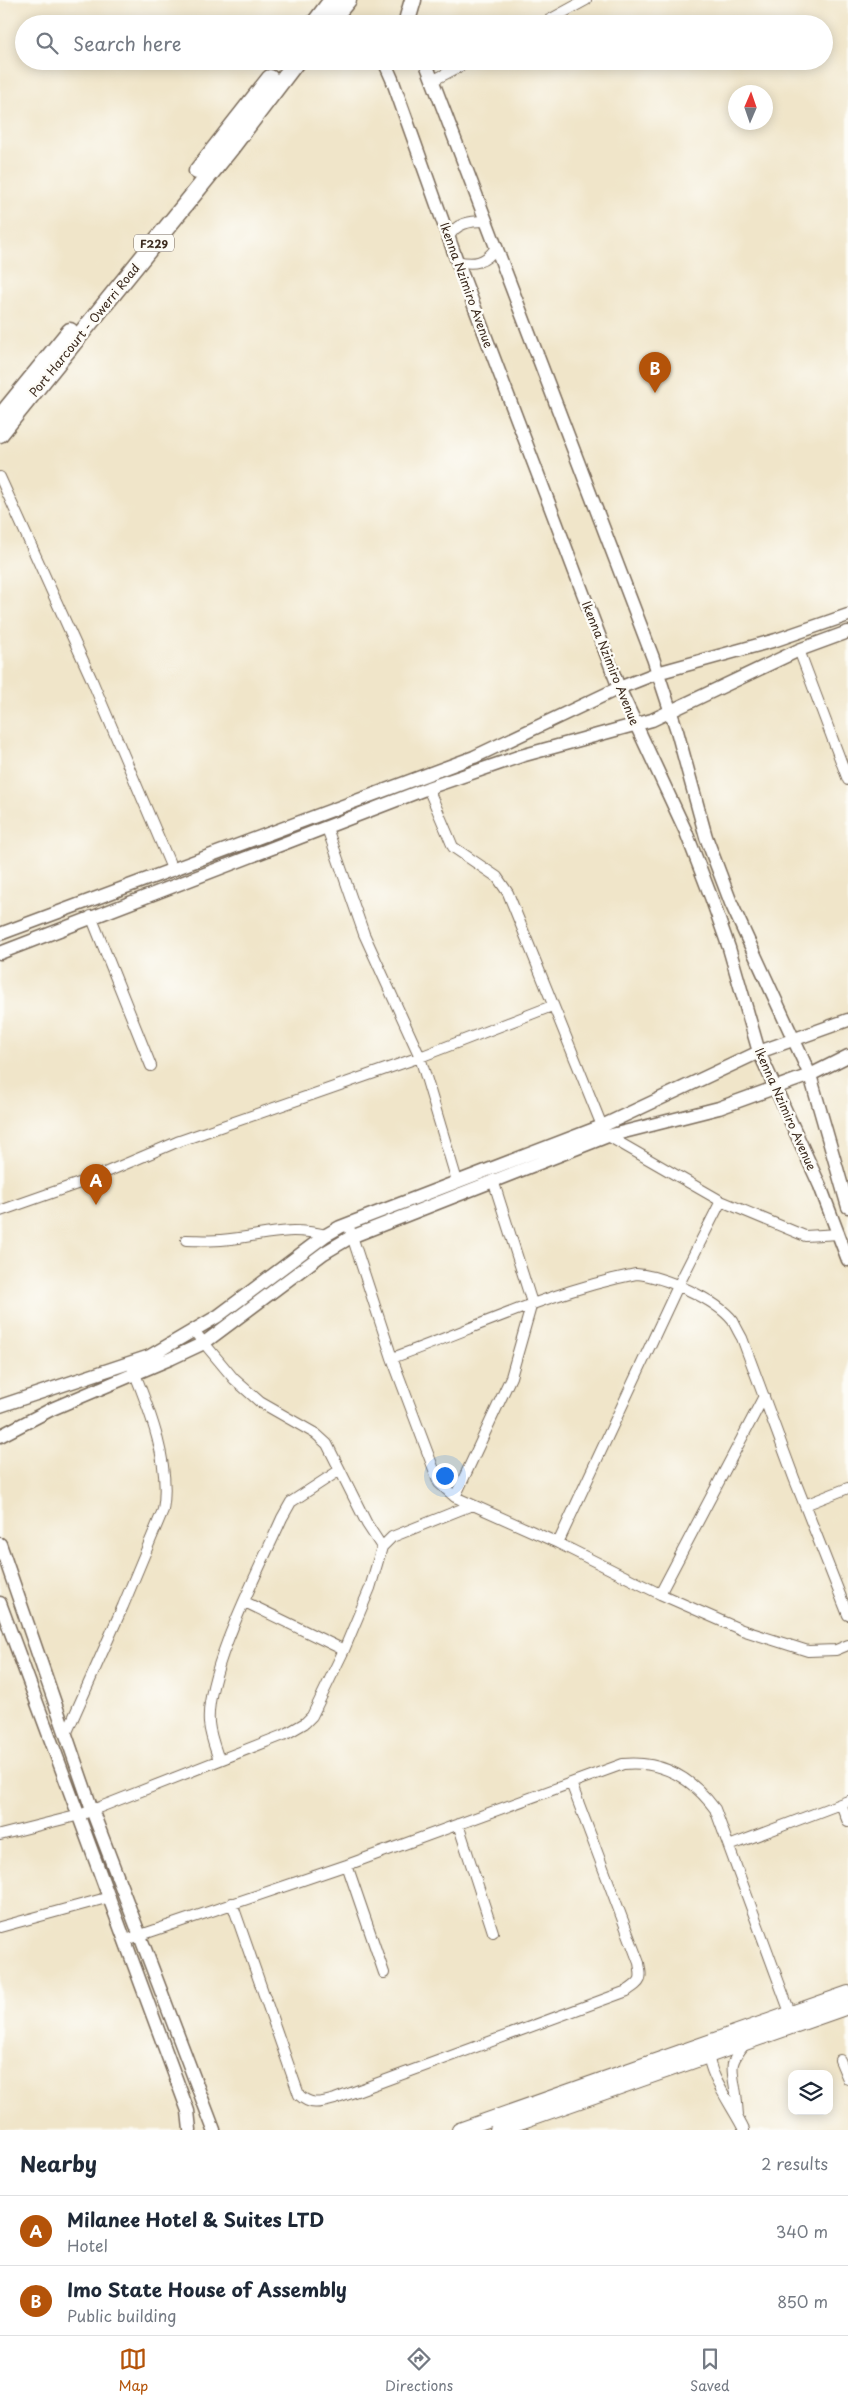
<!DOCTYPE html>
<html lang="en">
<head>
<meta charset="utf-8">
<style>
	body { margin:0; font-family:"Playpen Sans",sans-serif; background:#f6f6f7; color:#1f2937 }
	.controls { position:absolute; right:15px; bottom:15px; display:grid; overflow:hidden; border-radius:10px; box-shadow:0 2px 12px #0003 }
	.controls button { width:45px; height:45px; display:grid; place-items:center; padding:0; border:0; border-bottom:1px solid #e0e1e3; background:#fff; color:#1f2937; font:25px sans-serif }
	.compass { position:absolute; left:728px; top:85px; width:45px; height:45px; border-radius:50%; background:#fff; box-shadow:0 2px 12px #0003; rotate:2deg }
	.you { position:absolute; left:444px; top:1475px; width:18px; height:18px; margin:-12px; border:4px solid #fff; border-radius:50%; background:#1a73e8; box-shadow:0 0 0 8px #1a73e833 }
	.badge { display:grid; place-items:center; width:32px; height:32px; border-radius:50%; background:#b45309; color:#fff; font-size:16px; font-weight:700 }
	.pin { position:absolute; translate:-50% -41px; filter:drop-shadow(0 1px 2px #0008) }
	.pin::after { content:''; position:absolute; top:26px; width:18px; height:15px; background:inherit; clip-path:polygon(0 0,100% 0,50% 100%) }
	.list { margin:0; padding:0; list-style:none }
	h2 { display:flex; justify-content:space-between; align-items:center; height:65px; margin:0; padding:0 20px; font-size:21px }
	h2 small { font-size:16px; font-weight:400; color:#747a83 }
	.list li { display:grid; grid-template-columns:32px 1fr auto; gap:15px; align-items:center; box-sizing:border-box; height:70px; padding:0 20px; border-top:1px solid #e0e1e3 }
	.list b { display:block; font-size:19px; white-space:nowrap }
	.list p { margin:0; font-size:16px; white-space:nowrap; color:#747a83 }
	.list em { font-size:16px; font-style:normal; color:#747a83 }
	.icon { flex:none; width:28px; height:28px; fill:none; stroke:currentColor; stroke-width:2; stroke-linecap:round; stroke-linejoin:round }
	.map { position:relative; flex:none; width:848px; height:2130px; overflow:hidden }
	.search { position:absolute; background:#fff; box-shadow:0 2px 12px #0003; left:15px; right:15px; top:15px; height:55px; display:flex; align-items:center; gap:12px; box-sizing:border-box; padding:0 18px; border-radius:28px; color:#747a83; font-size:19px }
	.sheet { height:205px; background:#fff }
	nav { display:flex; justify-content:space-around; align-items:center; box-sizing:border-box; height:70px; border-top:1px solid #e0e1e3; background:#fff; font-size:14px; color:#747a83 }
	nav a { display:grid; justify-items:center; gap:2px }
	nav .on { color:#b45309 }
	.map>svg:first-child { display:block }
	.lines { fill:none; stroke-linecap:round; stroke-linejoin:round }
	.minor-casing { stroke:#7a6b5a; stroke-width:12 }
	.tertiary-casing { stroke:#7a6b5a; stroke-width:15 }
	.secondary-casing { stroke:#7a6b5a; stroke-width:16 }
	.primary-casing { stroke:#7a6b5a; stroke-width:19 }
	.minor { stroke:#fff; stroke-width:10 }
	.tertiary { stroke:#fff; stroke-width:12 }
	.secondary { stroke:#fff; stroke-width:14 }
	.primary { stroke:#fff; stroke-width:16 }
	.labels { text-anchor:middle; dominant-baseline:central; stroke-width:5; stroke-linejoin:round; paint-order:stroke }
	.shield { fill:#fdfcf7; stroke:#75695f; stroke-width:1 }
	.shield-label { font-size:11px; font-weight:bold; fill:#3b2a1e }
	.street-label { font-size:12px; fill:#3b2a1e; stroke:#fdfcf7 }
</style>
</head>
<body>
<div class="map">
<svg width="848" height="2130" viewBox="0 0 848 2130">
	<rect width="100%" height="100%" fill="#fdfcf7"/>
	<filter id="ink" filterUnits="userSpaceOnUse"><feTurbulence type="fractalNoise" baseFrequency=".02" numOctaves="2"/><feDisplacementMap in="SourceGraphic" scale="10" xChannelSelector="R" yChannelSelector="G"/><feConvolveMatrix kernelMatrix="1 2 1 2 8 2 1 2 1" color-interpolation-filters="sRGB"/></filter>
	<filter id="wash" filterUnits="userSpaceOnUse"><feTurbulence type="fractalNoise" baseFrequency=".0096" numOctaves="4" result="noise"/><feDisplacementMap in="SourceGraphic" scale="20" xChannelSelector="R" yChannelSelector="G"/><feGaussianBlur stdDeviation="1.12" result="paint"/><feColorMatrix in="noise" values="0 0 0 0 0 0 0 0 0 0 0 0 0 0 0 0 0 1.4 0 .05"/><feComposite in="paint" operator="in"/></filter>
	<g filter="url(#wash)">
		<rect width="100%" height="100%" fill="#f0e5c9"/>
	</g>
	<g filter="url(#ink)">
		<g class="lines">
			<g class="minor-casing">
				<path id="minor" d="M542 24 586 0
					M432 81 470 61
					M449 237C456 223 470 221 485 221
					M457 261C474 265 485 263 495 249
					M0 477 91 678 173 871
					M799 650 848 780
					M428 788 453 847 497 877 508 893 602 1126
					M327 828 364 934 420 1057 457 1181
					M91 916 151 1066
					M608 1136 721 1201 805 1236 839 1234
					M0 1211 88 1180 177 1142 420 1057 552 1006
					M350 1230 392 1358 439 1483 455 1497 558 1543 660 1594 742 1630 808 1651 836 1650 848 1645
					M186 1240C198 1240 210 1241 221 1240 263 1237 282 1225 326 1235
					M194 1331 234 1379 260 1402 316 1434 327 1444 340 1470
					M392 1358C473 1329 551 1291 636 1274 663 1276 716 1299 733 1321 736 1327 739 1333 742 1338L794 1478 848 1615
					M455 1497 511 1377 532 1303 493 1180
					M805 1505 848 1488
					M558 1543 678 1286 721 1201
					M660 1594 764 1396
					M245 1602 344 1650
					M67 1732 123 1606 163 1510C171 1465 150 1411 133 1369
					M219 1760C215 1748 210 1735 209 1723 205 1672 260 1568 282 1518L291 1502 340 1470 367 1524 382 1547
					M841 1804 848 1822
					M458 1824 493 1932
					M0 1835 80 1815 286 1734 305 1723 312 1716 344 1650 370 1588 382 1547 392 1537 472 1505
					M729 1846 848 1801
					M347 1865 384 1973
					M232 1903 299 2095C311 2106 320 2103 335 2099L627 1991C642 1981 642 1980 639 1963L571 1783
					M0 1927 110 1897
					M126 1940 347 1865 623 1764C663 1760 692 1778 715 1809L792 2018
					M709 2050C705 2071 735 2110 744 2130
					M840 2060 848 2079
					M738 2115C737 2106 737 2097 735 2088 731 2065 730 2063 744 2045"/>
			</g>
			<g class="tertiary-casing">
				<path id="tertiary" d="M384 61 392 79 457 261 619 688 686 832 711 897 729 948 759 1052 820 1186 848 1260
					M425 61 653 658 677 731 706 837 731 903 810 1075 848 1207
					M0 934 474 757 619 688 657 673 776 640 848 615
					M0 953 428 788 521 756 652 720 799 650 848 632
					M0 1406 150 1356 218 1316 326 1235 340 1227 602 1126 759 1052 848 1020
					M0 1436 52 1409 172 1358 204 1343 324 1253 351 1237 608 1136 719 1108 810 1075 848 1056
					M0 1544 92 1810 214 2130
					M0 1603 188 2111 190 2130"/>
			</g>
			<g class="secondary-casing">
				<path id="secondary" d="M459 2130 848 1993
					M497 2130 848 2007"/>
			</g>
			<g class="primary-casing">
				<path id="primary" d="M408 17 413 0
					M314 24 332 0
					M328 24 348 0
					M197 171 270 78
					M0 417 70 331
					M0 434 231 148 297 61"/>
			</g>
			<use href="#minor" class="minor"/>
			<use href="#tertiary" class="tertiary"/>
			<use href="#secondary" class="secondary"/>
			<use href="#primary" class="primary"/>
		</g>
	</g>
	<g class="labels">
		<rect class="shield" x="134" y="234.5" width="40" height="17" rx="4"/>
		<g class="shield-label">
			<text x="154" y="243">F229</text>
		</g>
		<g class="street-label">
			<text transform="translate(467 285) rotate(70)">Ikenna Nzimiro Avenue</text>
			<text transform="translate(84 330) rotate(-51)">Port Harcourt - Owerri Road</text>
			<text transform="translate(611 663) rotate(68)">Ikenna Nzimiro Avenue</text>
			<text transform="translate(786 1109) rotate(66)">Ikenna Nzimiro Avenue</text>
		</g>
	</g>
</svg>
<div class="controls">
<button><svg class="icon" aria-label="layers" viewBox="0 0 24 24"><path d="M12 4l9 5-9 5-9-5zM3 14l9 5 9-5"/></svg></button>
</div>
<svg class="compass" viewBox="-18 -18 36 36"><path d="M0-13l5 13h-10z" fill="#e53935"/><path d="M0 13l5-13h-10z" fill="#747a83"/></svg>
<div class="you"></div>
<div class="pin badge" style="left:96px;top:1205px">A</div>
<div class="pin badge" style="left:655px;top:393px">B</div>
<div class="search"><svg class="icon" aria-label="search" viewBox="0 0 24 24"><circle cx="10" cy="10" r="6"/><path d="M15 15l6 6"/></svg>Search here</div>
</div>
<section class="sheet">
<h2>Nearby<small>2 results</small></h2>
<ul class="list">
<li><span class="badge">A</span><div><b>Milanee Hotel &amp; Suites LTD</b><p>Hotel</p></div><em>340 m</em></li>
<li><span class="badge">B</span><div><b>Imo State House of Assembly</b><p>Public building</p></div><em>850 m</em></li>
</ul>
</section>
<nav>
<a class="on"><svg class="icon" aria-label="map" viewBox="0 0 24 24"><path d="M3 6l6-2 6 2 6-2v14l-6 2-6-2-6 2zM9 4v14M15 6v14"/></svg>Map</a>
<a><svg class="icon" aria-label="directions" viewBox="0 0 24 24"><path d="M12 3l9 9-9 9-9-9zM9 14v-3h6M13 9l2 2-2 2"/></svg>Directions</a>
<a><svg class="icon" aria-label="saved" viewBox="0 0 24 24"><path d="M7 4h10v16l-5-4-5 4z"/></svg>Saved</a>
</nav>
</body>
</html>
